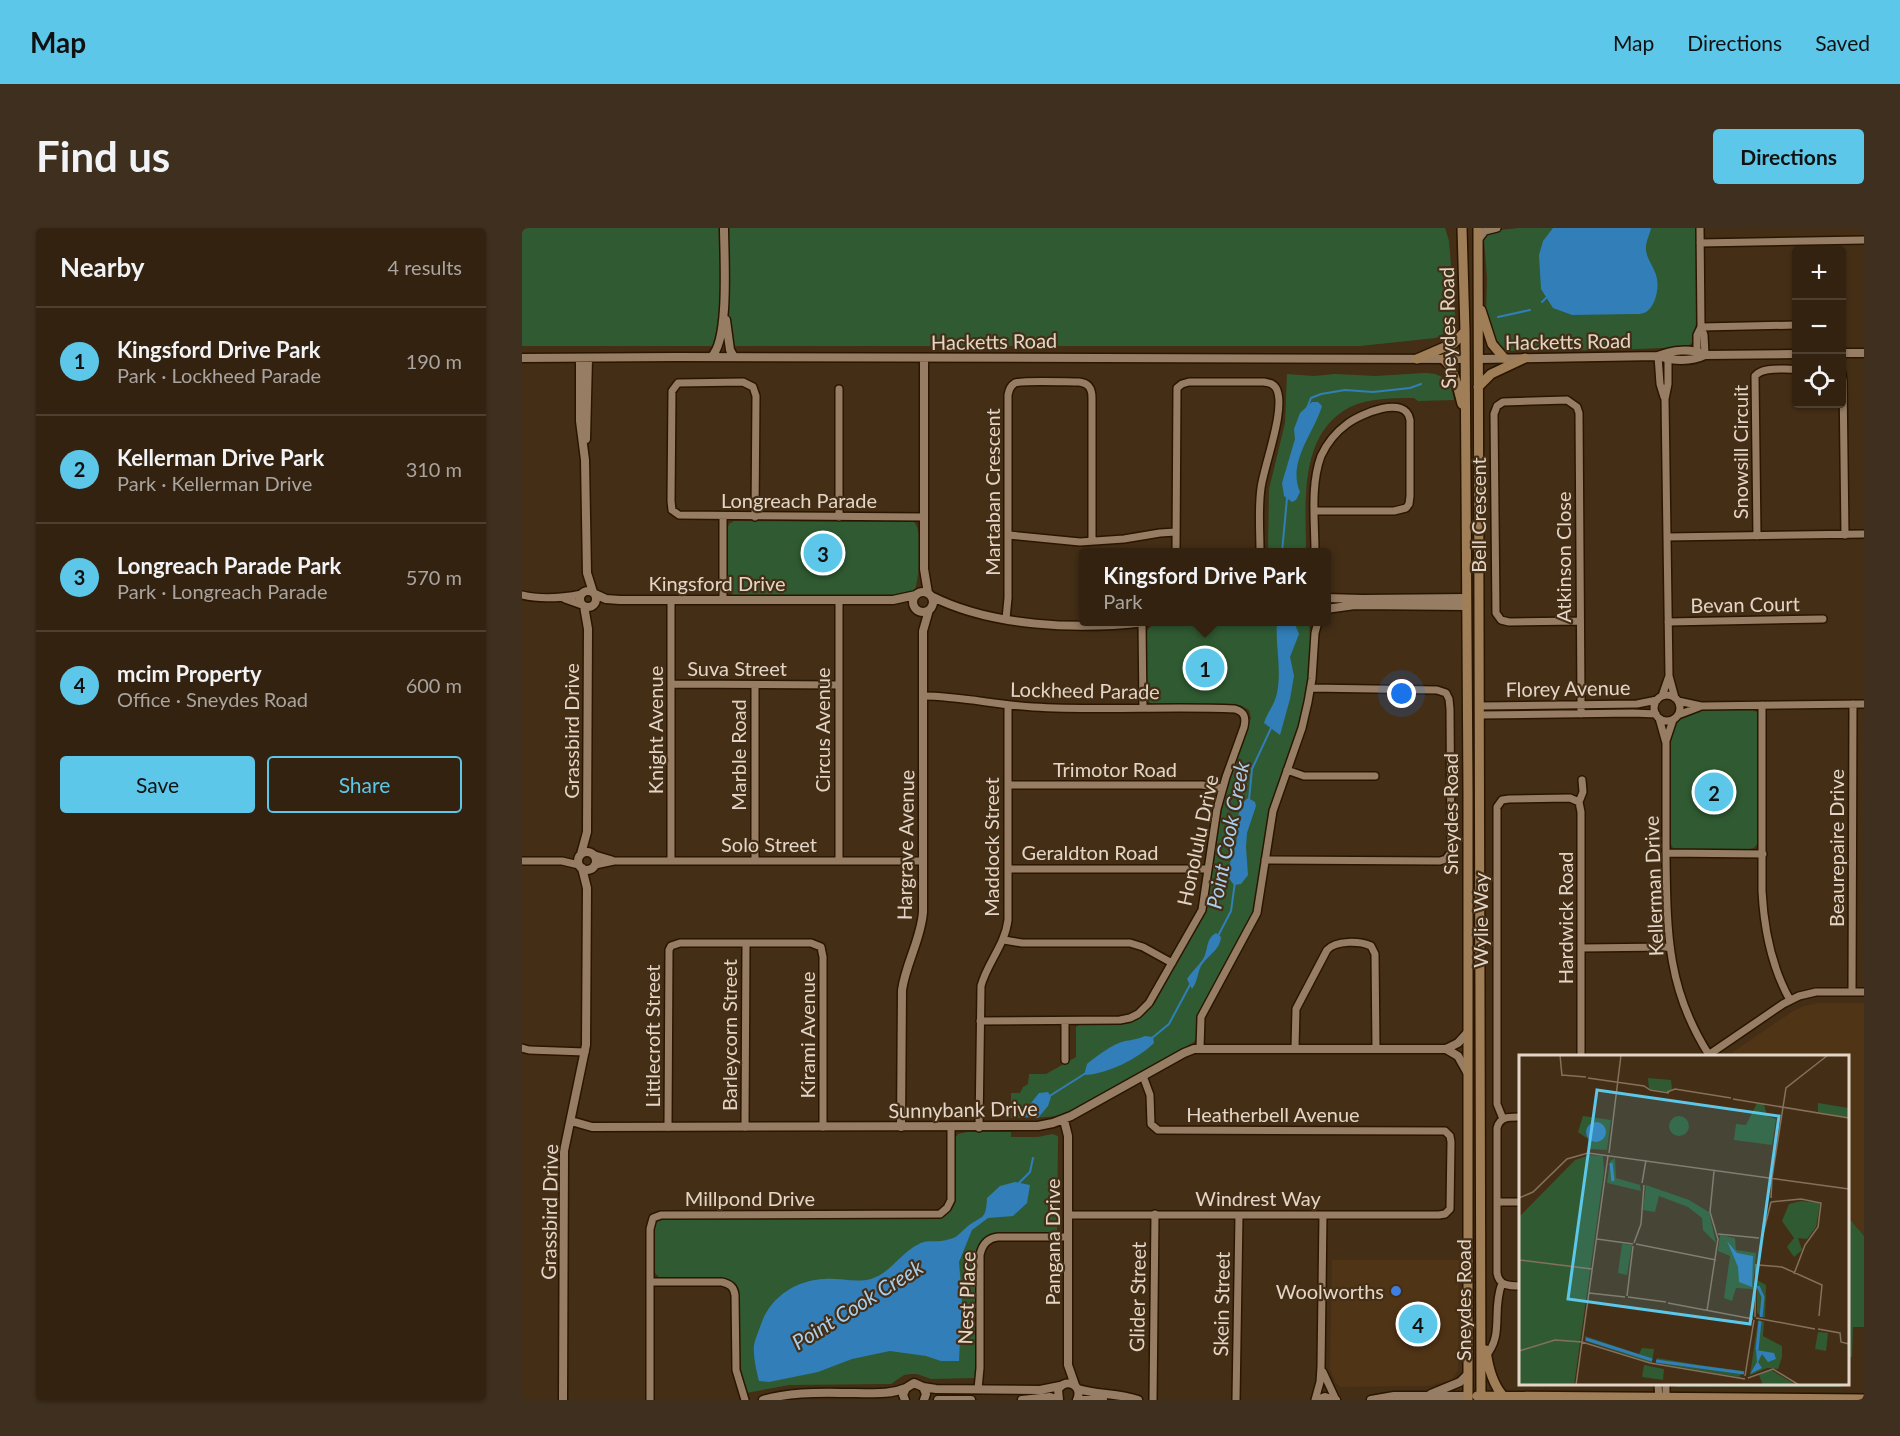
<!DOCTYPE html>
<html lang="en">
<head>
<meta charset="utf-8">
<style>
	body { margin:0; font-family:Lato,sans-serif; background:#3e2f1e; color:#f1f3f6 }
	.controls { position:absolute; right:18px; top:18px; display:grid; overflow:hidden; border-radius:6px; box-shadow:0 2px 4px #0004 }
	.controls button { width:54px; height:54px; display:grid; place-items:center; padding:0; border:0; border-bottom:2px solid #4e3f30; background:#332210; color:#f1f3f6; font:30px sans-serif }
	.you { position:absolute; left:880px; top:466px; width:21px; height:21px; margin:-15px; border:4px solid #fff; border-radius:50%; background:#1a73e8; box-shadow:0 0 0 9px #1a73e833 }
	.badge { display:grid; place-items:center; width:39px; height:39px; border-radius:50%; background:#5cc7e8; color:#111; font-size:20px; font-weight:700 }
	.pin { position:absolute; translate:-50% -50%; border:3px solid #fff; box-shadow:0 2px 6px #0006 }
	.popup { position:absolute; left:557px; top:320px; width:252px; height:78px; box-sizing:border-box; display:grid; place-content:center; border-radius:6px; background:#332210; filter:drop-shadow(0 2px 4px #0005); font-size:20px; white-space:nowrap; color:#a9a49f }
	.popup b { font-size:22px; color:#f1f3f6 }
	.popup::after { content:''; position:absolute; left:50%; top:100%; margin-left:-12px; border:12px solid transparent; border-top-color:#332210 }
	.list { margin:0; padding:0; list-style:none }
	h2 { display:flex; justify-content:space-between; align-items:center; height:78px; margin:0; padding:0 24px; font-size:26px }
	h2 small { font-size:20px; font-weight:400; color:#a9a49f }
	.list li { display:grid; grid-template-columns:39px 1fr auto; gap:18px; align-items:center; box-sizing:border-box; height:108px; padding:0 24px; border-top:2px solid #4e3f30 }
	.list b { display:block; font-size:22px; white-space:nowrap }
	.list p { margin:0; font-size:20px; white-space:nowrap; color:#a9a49f }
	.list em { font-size:20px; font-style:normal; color:#a9a49f }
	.actions { display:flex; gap:12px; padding:18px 24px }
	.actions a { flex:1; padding:14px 0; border:2px solid #5cc7e8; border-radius:6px; text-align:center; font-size:21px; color:#5cc7e8 }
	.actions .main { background:#5cc7e8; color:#111 }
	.icon { flex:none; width:33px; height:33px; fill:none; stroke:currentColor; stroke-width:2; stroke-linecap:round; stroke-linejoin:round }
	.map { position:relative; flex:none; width:1342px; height:1172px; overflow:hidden; border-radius:6px }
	header { display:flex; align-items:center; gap:36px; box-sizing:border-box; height:84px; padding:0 30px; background:#5cc7e8; color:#111 }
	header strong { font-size:28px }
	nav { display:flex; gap:33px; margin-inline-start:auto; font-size:21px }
	.intro { display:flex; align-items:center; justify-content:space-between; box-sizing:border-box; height:144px; padding:0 36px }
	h1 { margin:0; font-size:42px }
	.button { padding:15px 27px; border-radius:6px; background:#5cc7e8; color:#111; font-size:21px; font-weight:700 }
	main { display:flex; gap:36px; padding:0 36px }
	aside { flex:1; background:#332210; border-radius:6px; box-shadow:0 2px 4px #0004 }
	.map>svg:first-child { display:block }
	.built { fill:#503416 }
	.green { fill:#305b32 }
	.water { fill:#317eb8 }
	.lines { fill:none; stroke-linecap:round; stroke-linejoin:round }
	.stream { stroke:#317eb8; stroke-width:2 }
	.minor-casing { stroke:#2a1600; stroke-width:10 }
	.tertiary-casing { stroke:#2a1600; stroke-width:11 }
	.secondary-casing { stroke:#2a1600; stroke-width:12 }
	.minor { stroke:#977d63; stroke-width:7 }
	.tertiary { stroke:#977d63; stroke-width:8 }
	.secondary { stroke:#a07f58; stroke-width:9 }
	.shop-dot { fill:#3f7fe0; stroke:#442e16; stroke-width:2 }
	.labels { text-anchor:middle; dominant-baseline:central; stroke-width:4.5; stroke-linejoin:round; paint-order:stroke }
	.street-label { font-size:20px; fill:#e3d5c7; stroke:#442e16 }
	.poi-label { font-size:20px; fill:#e3d5c7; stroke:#442e16; text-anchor:end }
	.water-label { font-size:21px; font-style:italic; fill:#aacfee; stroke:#442e16 }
	.inset-river { fill:none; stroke:#317eb8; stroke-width:3 }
	.inset-road { fill:none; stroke:#84715d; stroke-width:1.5 }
	.view { fill:#5cc7e8; fill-opacity:0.15; stroke:#5cc7e8; stroke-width:3 }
	.inset-edge { fill:none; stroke:#e3d5c7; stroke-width:3 }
</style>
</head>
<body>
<header>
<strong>Map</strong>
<nav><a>Map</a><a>Directions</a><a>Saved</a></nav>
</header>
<div class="intro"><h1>Find us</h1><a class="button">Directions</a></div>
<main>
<aside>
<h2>Nearby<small>4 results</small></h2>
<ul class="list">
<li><span class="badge">1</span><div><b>Kingsford Drive Park</b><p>Park · Lockheed Parade</p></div><em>190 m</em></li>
<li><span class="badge">2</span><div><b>Kellerman Drive Park</b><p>Park · Kellerman Drive</p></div><em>310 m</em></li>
<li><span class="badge">3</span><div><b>Longreach Parade Park</b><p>Park · Longreach Parade</p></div><em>570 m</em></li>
<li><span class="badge">4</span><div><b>mcim Property</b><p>Office · Sneydes Road</p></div><em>600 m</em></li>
</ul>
<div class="actions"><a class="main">Save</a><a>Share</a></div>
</aside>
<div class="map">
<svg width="1342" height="1172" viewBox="0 0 1342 1172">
	<rect width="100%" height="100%" fill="#442e16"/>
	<path class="built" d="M1297 775H1342V1008L1326 989V828H1205L1271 783 1282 778Z
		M810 1032H937L936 1142 930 1152 907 1158 818 1159 813 1154 808 1141Z"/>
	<path class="green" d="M0 0H923L927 13 934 98 914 110 838 118H0Z
		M997 0H1174L1175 88 1171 114 1165 119 1090 122 988 123 975 119 964 86 965 50 962 11 964 6 977 2Z
		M902 145C921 145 929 153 932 172L896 173 892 170C871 170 847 170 828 179 776 206 784 275 784 324H746L747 261 763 195 765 146 792 148 813 146 854 148Z
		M212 293 392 294C402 304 397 348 393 362L387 366 368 368 211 367 205 359V301L207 296Z
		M651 394H787L789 425 783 469 775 503 755 558 747 584 732 682 724 700 675 788 674 810 672 814 543 886C532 890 503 890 489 890L487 888 489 884V865H498L501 859 506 856 507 846H524L554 829V799L557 797 598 796 609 793 620 787 633 775 678 692 685 675 701 572 712 534 729 490 727 482 718 477H635C628 476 626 474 624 468V406C628 394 640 395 651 394Z
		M1228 481 1235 484 1237 491 1236 615 1232 620 1227 621 1152 622 1146 611 1148 512C1150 504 1151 495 1157 490 1171 478 1210 482 1228 481Z
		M445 904H489V909H516L530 906 536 908 535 1005 471 1006 462 1011 456 1020 455 1150 409 1151 395 1146H388L382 1147 369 1156 267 1157 224 1165 216 1141V1061L214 1056 207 1052 139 1051 133 1045V997L135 992 140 990H414C419 989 424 987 427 983 436 972 431 927 433 910L436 906Z
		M1326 989 1342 1008V1099H1331L1330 1129H1326Z
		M1152 1156H1319V1159H1155Z"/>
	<path class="water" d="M1031 0H1129C1128 6 1124 13 1124 19 1123 30 1133 39 1135 51 1137 62 1133 80 1122 85 1119 86 1115 86 1112 86L1050 87 1031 80 1019 61 1017 27 1021 13Z
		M790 174H796L800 178C792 205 765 234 778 264L774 272 770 274 762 268 760 255 773 211 772 201 778 185Z
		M755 394H772L777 406 768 429 772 448 768 471 758 507 742 495C745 485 753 476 755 465 760 441 753 417 755 394Z
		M726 570 733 574 734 578 725 605 724 619 726 647 719 656 712 657 706 649C706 637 711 628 714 616 717 602 712 580 726 570Z
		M694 705 699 709C698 722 686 727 679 738 675 746 676 753 670 761L665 751C670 743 680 735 683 727 686 718 685 710 694 705Z
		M623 808 631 809 632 815C617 830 584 847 562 847L565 836C575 828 590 816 603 813 610 812 616 811 623 808Z
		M526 864 529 869 526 878 516 890 502 889 509 875 517 865Z
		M493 954 508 957 505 975 491 988 466 990 450 1002 437 1034 440 1070 437 1133H419L404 1128 368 1123 330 1131 296 1144 247 1154 237 1153C234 1141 231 1129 232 1117 233 1111 236 1105 238 1099 247 1070 273 1052 303 1051 318 1050 334 1055 349 1051 369 1045 379 1024 397 1016 403 1012 412 1014 419 1013 437 1010 434 1008 446 998 461 987 464 992 465 970L478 958Z"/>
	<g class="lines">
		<path class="stream" d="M1020 74 1024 70
			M976 89 1008 82
			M785 180 789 170 799 166 823 162 851 164 888 160 899 156
			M760 324 765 270
			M727 572 730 541 750 498
			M696 708 709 683 713 654
			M630 810 647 796 669 755
			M526 869 564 845
			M497 955 508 944 511 930"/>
		<g class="minor-casing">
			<path id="minor" d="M956 12 963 3 975 0
				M1178 15 1342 12
				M1179 99 1274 97
				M1179 99 1182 107 1183 127
				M1175 123V107L1179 99 1178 0
				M1136 128 1138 156 1142 169
				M1146 132V156L1143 171 1147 448 1153 470
				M1320 145 1321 153 1323 307
				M317 161V289
				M233 289 234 168 231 159 221 154 156 155 150 163 149 273 150 282 157 287 401 289
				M487 307 558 314 602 311 638 305 654 304
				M1235 308 1233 148C1241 138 1262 142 1274 141
				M1145 309 1342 306
				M654 324 655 160 660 156 667 154H742C747 155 751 155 754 160 765 179 742 237 739 260 736 281 738 303 738 324
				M793 324C793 294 788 258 799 228 805 215 814 204 825 196 838 186 884 166 888 192V268L887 276 884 280 872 283H793
				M0 367C20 372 40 370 60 366
				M43 371 60 377
				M201 372V289
				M484 391 486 370V167C487 162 488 158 493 155 501 152 545 154 557 154 567 155 570 161 570 170V313
				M1058 393 987 394 979 392 974 385 972 186 975 178 981 174 1045 172 1055 179 1057 185 1059 470V486
				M620 394 621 480
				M1146 394 1301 391
				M150 456 317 457
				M1132 480a13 13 0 1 1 26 0a13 13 0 1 1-26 0Z
				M401 468C438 468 474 477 511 479 578 483 646 478 713 481 723 484 724 490 722 499L704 549 695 581 680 682 627 775 616 786 608 790 598 792 458 793
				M1140 468 1147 448
				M1156 473 1179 478 1342 476
				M1240 477V663C1242 702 1249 738 1268 772
				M958 478 1115 476 1135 472
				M958 487 1111 485 1134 486
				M1156 487 1177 479
				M1137 490 1144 515C1144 553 1144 591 1144 630 1145 705 1145 761 1187 827
				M1144 513 1151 492
				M765 542 782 548H853
				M486 557H680L700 560
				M1144 625 1241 626
				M73 627 90 632
				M743 632 918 633 924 631 929 624 928 481 927 471 924 465 915 462 789 460
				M0 633H40L57 637
				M149 633V372
				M233 633V457
				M317 633V372
				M73 637 92 633H401
				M486 641H686
				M482 712 500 715H608L621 719 650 735
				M1059 720 1147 719
				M1330 764 1331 476
				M543 793V832
				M0 820 7 822 63 824
				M678 820 679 789 735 685 751 583 780 500 786 474 790 451 793 405 796 394
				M773 820 774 781 805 722C814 712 838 713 849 718L853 726 854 821
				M1059 828V584L1057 574 1061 564 1060 552
				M1185 828 1261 776 1277 768 1294 764H1342
				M999 889C988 889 978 888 975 900V1045C977 1058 987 1058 999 1058
				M981 891 975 876V579L980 572 987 571 1048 570 1057 574
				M146 899 147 722 149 718 158 715H289L299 719 301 729V899
				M223 899 224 715
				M457 900 459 758C465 735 483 717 486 692V477
				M975 974H999
				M546 987H917L923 986 928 981 929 914 928 908 923 903 636 902 629 896 628 867 621 848
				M128 1054H200C208 1056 212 1059 213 1067L214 1142 223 1172
				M963 1129C983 1106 969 1084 980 1055
				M801 1144 814 1172
				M1136 1156 1137 1172
				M456 1161 458 1140V1027C460 1017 465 1010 476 1009H546
				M128 1172V1001L131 990 139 987 418 986 425 980 429 972V899
				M631 1172 633 986
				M714 1172 717 987
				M793 1172 798 1154 799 1139 801 987
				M1144 1172V1156"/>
		</g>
		<g class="tertiary-casing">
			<path id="tertiary" d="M204 92 208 122 212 129
				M1320 125H1342
				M1136 128C1150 122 1169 120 1183 127
				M189 129C208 113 202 26 202 0
				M0 130 154 129 943 131
				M58 130V193L63 232 65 345 71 364
				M402 131V341L406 365
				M957 131 1136 128C1151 133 1169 134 1183 127L1274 126
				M64 211 66 130
				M58 371a8 8 0 1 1 16 0a8 8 0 1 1-16 0Z
				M391 374a10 10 0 1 1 20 0a10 10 0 1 1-20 0Z
				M73 366 84 371 98 372H371L394 367
				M409 368C470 399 556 402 623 394
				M804 370 840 371 945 370
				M804 381 833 377 945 378
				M56 633a9 9 0 1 1 18 0a9 9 0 1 1-18 0Z
				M59 626 65 604 66 401 62 378
				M924 821 936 828 945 844
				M542 892 546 908V1137L553 1157
				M49 893 70 899 516 898 531 895 549 888 662 825 672 821H924L936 815 946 804
				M379 899 380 762C384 735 399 711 401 684V403L407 382
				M401 1159 414 1161 518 1162 538 1158
				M556 1161C575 1167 596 1165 616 1172
				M909 1166 938 1154 946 1146
				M41 1172 42 923 64 817 65 660 60 640
				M241 1172C271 1163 302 1165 333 1165 351 1165 367 1167 384 1160
				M383 1172 381 1167 384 1160 392 1155 401 1159 404 1166 402 1172
				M416 1172H449
				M500 1172 528 1169 537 1172 536 1161C546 1149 561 1158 555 1172
				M560 1172H581
				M795 1172 803 1169 814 1172
				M849 1172 872 1168H946"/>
		</g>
		<g class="secondary-casing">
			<path id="secondary" d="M940 0 943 103 946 564V1172
				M956 0 959 1172
				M959 82 970 116 982 130
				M895 131 932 115 943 103
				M921 131C933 140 936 162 940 176
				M956 159 969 146 1003 130
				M964 1122C966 1139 970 1155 981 1168
				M955 1168 1342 1171"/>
		</g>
		<use href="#minor" class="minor"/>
		<use href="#tertiary" class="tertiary"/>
		<use href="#secondary" class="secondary"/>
	</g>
	<circle class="shop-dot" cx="874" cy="1063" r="6"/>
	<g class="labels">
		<g class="street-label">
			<text transform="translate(925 100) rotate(-91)">Sneydes Road</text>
			<text transform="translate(472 113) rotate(-1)">Hacketts Road</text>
			<text transform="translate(1046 113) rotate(-1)">Hacketts Road</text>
			<text transform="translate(1218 224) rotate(-90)">Snowsill Circuit</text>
			<text transform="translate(470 264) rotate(-90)">Martaban Crescent</text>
			<text x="277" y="272">Longreach Parade</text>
			<text transform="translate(956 287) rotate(-90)">Bell Crescent</text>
			<text transform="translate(1041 329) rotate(-90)">Atkinson Close</text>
			<text x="195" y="355">Kingsford Drive</text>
			<text transform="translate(1223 376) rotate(-1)">Bevan Court</text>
			<text x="215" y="440">Suva Street</text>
			<text transform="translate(1046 460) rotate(-1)">Florey Avenue</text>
			<text transform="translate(563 462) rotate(1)">Lockheed Parade</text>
			<text transform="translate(133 502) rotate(-90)">Knight Avenue</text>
			<text transform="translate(300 502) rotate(-90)">Circus Avenue</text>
			<text transform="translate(49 503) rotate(-90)">Grassbird Drive</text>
			<text transform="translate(216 527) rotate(-90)">Marble Road</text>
			<text x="593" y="541">Trimotor Road</text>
			<text transform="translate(928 586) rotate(-90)">Sneydes Road</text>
			<text transform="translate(675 612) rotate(-78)">Honolulu Drive</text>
			<text x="247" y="616">Solo Street</text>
			<text transform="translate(383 617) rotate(-89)">Hargrave Avenue</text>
			<text transform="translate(469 619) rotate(-90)">Maddock Street</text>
			<text transform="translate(1314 620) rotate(-90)">Beaurepaire Drive</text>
			<text x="568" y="624">Geraldton Road</text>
			<text transform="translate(1131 658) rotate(-92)">Kellerman Drive</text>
			<text transform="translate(1043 690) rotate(-90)">Hardwick Road</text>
			<text transform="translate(958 692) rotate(-90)">Wylie Way</text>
			<text transform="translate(207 807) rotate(-90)">Barleycorn Street</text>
			<text transform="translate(285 807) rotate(-90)">Kirami Avenue</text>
			<text transform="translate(130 808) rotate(-90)">Littlecroft Street</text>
			<text transform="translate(441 881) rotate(-1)">Sunnybank Drive</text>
			<text x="751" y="886">Heatherbell Avenue</text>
			<text x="228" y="970">Millpond Drive</text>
			<text x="736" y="970">Windrest Way</text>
			<text transform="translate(27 984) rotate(-89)">Grassbird Drive</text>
			<text transform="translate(530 1014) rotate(-90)">Pangana Drive</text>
			<text transform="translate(615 1069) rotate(-89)">Glider Street</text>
			<text transform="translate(444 1070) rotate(-88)">Nest Place</text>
			<text transform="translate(941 1072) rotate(-90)">Sneydes Road</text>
			<text transform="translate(699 1076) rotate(-89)">Skein Street</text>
		</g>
		<g class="poi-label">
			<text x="862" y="1063">Woolworths</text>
		</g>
		<g class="water-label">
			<text transform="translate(705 607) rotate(-79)">Point Cook Creek</text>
			<text transform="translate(335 1076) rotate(-32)">Point Cook Creek</text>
		</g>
	</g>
	<g transform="translate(997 827)">
		<rect width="330" height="330" fill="#442e16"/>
		<path d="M129 23 152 25 153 34 150 37 130 34ZM238 48 245 49 248 61 257 64 253 90 215 85 217 69 227 70ZM299 48 330 53V63L299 57ZM64 61 92 65 88 95 71 94 69 84 59 77ZM150 71a10 10 0 1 1 20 0a10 10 0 1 1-20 0ZM71 100 84 101 85 116 55 330H0V162L56 105ZM96 103 97 123 121 130 122 136 88 128 91 106ZM127 130 170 145 190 157 197 188 184 175 183 163 169 152 140 141 136 157 124 155ZM282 146 301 148 297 172 288 184 279 183 283 195 275 202 268 192 275 183 263 166 270 149ZM201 180 216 183 217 195 237 198 234 234 217 233 213 246 205 243 211 201 199 196ZM103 189 113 190 108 220 99 218ZM238 225 247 230 246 263 238 258ZM239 265 245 267 244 281 263 291V302L259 314 248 313 231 320ZM299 277 309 278 307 296 296 294ZM66 281 120 299 123 293 135 294 133 308 66 286ZM138 303 187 311 225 316 220 322 137 308ZM125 310 145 314 144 325 123 322ZM252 315 277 330H244L240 320Z" fill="#305b32"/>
		<path d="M67 77a10 10 0 1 1 20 0a10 10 0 1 1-20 0ZM208 186 218 198 234 201 233 232 220 227 219 212ZM237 295 255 298 257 304 249 307 243 299 239 307 243 313 231 319 238 307Z" fill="#317eb8"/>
		<path class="inset-river" d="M92 108 94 126M239 231 244 242 242 262M67 284 133 305M238 295 241 266M137 306 225 318"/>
		<path class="inset-road" d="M41 0 43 21M43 20 67 22M69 23 125 31 131 35M131 35 150 38M148 37 156 34 212 43M214 44 330 63M90 98 102 0M253 123 267 33 309 0M123 128 127 105M0 143 14 137 48 104 69 98 330 134M252 143 253 123M252 147 282 144 302 148 299 172 286 190 275 219M199 179 240 183M243 183 252 147M78 184 114 189M115 188 122 169 125 130M117 189 197 205M0 205 73 214M240 207 242 186M239 210 263 212 303 230 300 261M70 238 106 242M108 241 114 191M109 242 147 247M149 248 234 264M188 256 199 184 191 157 195 116M236 262 237 209M237 263 296 274M299 274 321 278 322 287 330 289M0 296 36 285 63 287 131 308 226 324M226 321 235 265M229 323 254 314 280 330M57 330 89 101"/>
		<path class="view" d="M78 35 260 61 231 269 49 244Z"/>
		<rect width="330" height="330" class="inset-edge"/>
	</g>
</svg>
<div class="controls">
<button>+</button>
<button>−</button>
<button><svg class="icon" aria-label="locate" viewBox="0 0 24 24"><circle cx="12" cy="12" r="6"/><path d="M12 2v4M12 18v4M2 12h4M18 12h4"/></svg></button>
</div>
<div class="you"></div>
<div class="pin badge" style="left:683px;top:440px">1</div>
<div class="popup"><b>Kingsford Drive Park</b>Park</div>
<div class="pin badge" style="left:1192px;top:564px">2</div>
<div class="pin badge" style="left:301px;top:325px">3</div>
<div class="pin badge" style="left:896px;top:1096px">4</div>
</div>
</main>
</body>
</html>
